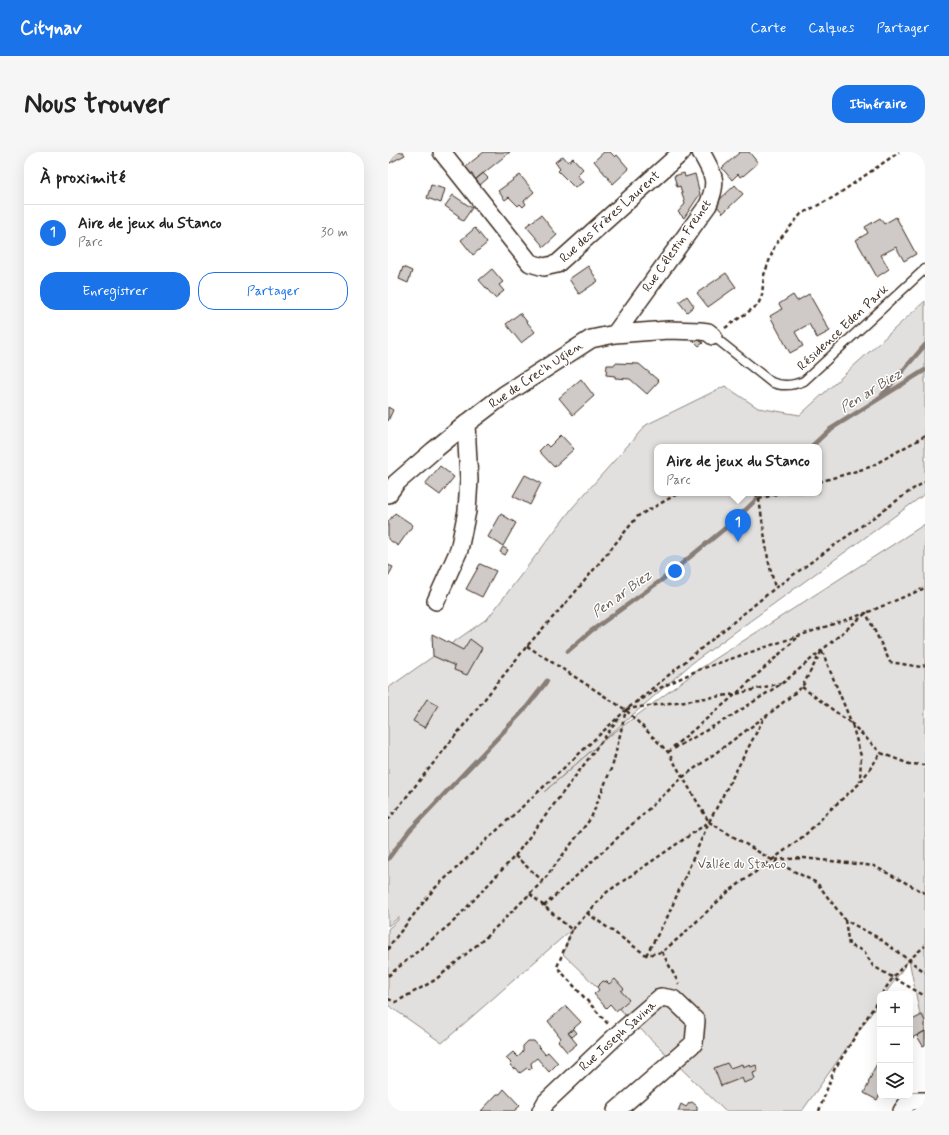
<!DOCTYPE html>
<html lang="fr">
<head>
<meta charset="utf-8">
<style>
	body { margin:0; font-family:Mynerve,sans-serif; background:#f6f6f6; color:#222 }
	.controls { position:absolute; right:12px; bottom:12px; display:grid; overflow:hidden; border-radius:8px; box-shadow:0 4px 16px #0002 }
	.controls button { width:36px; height:36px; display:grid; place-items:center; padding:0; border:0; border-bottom:1px solid #e0e0e0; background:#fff; color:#222; font:20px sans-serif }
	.you { position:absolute; left:287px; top:419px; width:14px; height:14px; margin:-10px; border:3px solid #fff; border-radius:50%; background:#1a73e8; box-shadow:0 0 0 6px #1a73e833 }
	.badge { display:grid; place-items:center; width:26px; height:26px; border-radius:50%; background:#1a73e8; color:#fff; font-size:13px; font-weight:700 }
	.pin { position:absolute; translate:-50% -33px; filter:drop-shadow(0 1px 2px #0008) }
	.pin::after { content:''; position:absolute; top:21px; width:14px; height:12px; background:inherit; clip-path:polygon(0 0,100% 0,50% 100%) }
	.popup { position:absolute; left:266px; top:292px; width:168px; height:52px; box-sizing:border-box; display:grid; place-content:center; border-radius:8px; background:#fff; filter:drop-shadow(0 1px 3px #0005); font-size:13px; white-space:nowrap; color:#767676 }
	.popup b { font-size:15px; color:#222 }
	.popup::after { content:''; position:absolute; left:50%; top:100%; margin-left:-8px; border:8px solid transparent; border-top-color:#fff }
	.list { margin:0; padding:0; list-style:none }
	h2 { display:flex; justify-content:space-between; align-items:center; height:52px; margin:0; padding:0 16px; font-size:17px }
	h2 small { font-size:13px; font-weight:400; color:#767676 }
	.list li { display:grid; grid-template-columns:26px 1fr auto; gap:12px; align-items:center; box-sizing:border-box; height:56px; padding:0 16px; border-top:1px solid #e0e0e0 }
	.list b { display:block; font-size:15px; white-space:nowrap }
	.list p { margin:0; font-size:13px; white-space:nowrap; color:#767676 }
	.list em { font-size:13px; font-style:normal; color:#767676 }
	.actions { display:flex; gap:8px; padding:12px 16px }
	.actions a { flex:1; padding:9px 0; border:1px solid #1a73e8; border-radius:16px; text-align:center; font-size:14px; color:#1a73e8 }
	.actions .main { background:#1a73e8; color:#fff }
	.icon { flex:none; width:22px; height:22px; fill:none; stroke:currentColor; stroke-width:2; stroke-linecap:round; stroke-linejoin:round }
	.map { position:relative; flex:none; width:537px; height:959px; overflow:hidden; border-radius:16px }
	header { display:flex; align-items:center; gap:24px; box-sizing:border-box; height:56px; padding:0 20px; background:#1a73e8; color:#fff }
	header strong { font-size:19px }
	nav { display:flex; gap:22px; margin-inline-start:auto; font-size:14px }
	.intro { display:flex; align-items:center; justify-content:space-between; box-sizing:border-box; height:96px; padding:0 24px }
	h1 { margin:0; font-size:28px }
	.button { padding:10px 18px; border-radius:16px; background:#1a73e8; color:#fff; font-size:14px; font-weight:700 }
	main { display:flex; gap:24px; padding:0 24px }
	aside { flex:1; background:#fff; border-radius:16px; box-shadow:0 4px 16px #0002 }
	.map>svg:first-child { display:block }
	.green { fill:#e2e0de; stroke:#8e857e; fill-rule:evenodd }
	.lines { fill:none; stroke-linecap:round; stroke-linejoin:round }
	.stream { stroke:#887e77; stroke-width:4.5 }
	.building { fill:#cfcac7; stroke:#3b2a1e }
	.service-casing { stroke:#3b2a1e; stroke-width:11 }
	.minor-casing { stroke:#3b2a1e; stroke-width:20 }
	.path { stroke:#3b2a1e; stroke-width:2.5; stroke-dasharray:4 3; stroke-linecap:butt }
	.service { stroke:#fff; stroke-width:8 }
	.minor { stroke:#fff; stroke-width:17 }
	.labels { text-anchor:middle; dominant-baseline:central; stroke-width:3; stroke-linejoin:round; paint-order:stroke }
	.street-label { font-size:13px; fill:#3b2a1e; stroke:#fff }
	.park-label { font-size:13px; fill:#65584e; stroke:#fff }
	.water-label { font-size:14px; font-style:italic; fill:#685b52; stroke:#fff }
</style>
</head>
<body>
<header>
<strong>Citynav</strong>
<nav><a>Carte</a><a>Calques</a><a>Partager</a></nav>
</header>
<div class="intro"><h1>Nous trouver</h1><a class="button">Itinéraire</a></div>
<main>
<aside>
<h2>À proximité<small></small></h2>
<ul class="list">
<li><span class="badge">1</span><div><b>Aire de jeux du Stanco</b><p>Parc</p></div><em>30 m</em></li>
</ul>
<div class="actions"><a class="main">Enregistrer</a><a>Partager</a></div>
</aside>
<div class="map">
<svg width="537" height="959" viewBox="0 0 537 959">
	<rect width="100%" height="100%" fill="#fff"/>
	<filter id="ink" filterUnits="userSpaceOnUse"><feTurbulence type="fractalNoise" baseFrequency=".025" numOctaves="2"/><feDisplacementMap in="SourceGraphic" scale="8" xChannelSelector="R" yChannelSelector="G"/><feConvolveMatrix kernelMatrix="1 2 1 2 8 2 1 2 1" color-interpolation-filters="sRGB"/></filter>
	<g filter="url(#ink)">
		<path class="green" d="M537 149V342L303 512 156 640 212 591 310 518 537 372V887L521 808 497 842H492V849L414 959H337L175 802 183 778 54 891 0 853V777L10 768 11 765 0 774V536L100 466 185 355 258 273 337 234 370 256 412 263ZM269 295H431V341H269Z"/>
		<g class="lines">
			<path class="stream" d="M494 243 537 193
				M423 295 441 278 537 218
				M180 499 203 479 275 427 346 369 375 341
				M0 707 22 678 138 556 159 529"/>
		</g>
		<path class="building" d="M0 0H15L17 3 2 11 0 6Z
			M96 0H122L87 28 77 15Z
			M216 0H222L227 5 229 3 241 17 225 32 206 9Z
			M352 0H361L370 11 355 24V23L352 25 350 22 344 28 334 16Z
			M175 4 180 10 185 6 195 17 189 23 195 30 187 36 170 19 172 17 167 10Z
			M95 21 100 26 92 33 87 28Z
			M296 21 297 25 307 22 312 42 296 66 290 60 297 52 292 34 289 35 286 24Z
			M132 23 146 40 136 49 138 52 135 55 132 52 130 54 121 45 117 48 110 39Z
			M43 33 57 37 53 51 39 46Z
			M347 33 355 42 335 61 327 52Z
			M65 43 84 56 75 69 70 66 71 64 57 54Z
			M153 63 169 83 156 95 138 74Z
			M508 65 528 102 516 109 508 95 493 103 501 117 489 125 468 88 480 81 477 75 492 66 496 72Z
			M87 76 99 91 85 103 73 88Z
			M200 114 210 129 191 142 181 127Z
			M15 115 24 119 20 131 11 127Z
			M104 117 115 130 111 133 116 139 107 146 91 128Z
			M338 121 348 135 320 155 309 141Z
			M421 142 442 179 429 186 421 172 407 180 415 194 402 201 382 164 394 157 391 152 405 143 409 149Z
			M299 144 306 154 299 160 291 150Z
			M132 161 147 180 133 191 118 172Z
			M308 186 315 191 311 194 306 189Z
			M227 211 251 212 271 229 259 242 242 227 227 226V224L218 223 219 213H227Z
			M193 227 206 244 185 263 171 246Z
			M0 255 5 258 0 269Z
			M173 283 186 297 166 315 151 299 158 292 161 295Z
			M52 314 66 325 52 343 37 332Z
			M137 323 153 331 142 353 125 344Z
			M7 361 25 373 10 394 0 387V370Z
			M113 362 128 371 115 394 100 385Z
			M115 395 120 398 117 403 112 400Z
			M92 412 108 419 94 445 78 437Z
			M0 413 5 415 0 425Z
			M44 482 75 498 82 487 94 496 79 523 66 518 67 514 45 504Z
			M39 547 50 553 37 576 25 569Z
			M227 827 236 837 233 839 241 848 228 859 222 852 218 856 206 842 211 838 209 835 215 829 219 830 221 832Z
			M178 854 193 870 180 881 189 892 179 900 170 889 173 886 160 869Z
			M534 863 537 869V879L522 887V869Z
			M186 877 189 881 184 885 180 881Z
			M537 879V893L535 894 529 884Z
			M140 889H146L157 902 160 900 170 911 161 920 149 906 143 911 144 916 141 918 139 916 132 921 128 916 126 917 122 913 124 912 118 906 125 900 130 905 135 900V894Z
			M492 906V942L489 948 476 941 481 931 480 930 484 923H483Z
			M339 911 342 916 354 912 355 915 362 912 363 915 368 913 370 919 365 921 367 927 356 931 354 926 333 934 326 916Z
			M116 937 132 954 126 959H93L109 942H112Z
			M304 950 309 954V959H290L293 952 298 955 301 951Z"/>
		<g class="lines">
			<g class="service-casing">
				<path id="service" d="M325 184 383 230C394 235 404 234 416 229L537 117"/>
			</g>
			<g class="minor-casing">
				<path id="minor" d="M54 0 142 111 156 115 169 112 294 0
					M227 182 320 53C331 27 325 23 313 0
					M0 342 8 331 45 299 78 272 116 243 203 187 227 182 280 178 312 179 320 180 325 184
					M48 449 71 398 79 359 81 328 78 272
					M153 959 158 950 229 883 273 845 285 847 308 869 306 891 228 959
					M514 959 521 949H537"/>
			</g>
			<path class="path" d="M337 176 370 153 374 143 376 123 387 93 413 62 446 45 511 0
				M431 330 482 315 537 284
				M367 341 371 347 380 407 387 436
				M371 347 392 341
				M139 494 238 558 280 600 321 670
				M434 499 464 572 493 601
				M414 535 464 572 473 604 472 630
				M248 551 270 537 310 518 478 461 502 510 533 515 537 513
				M238 557 348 542 393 531
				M285 595 348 542 410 485
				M280 600 342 565 396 530 478 461 537 436
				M537 613 521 612 493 601 472 631 444 656 417 683 384 708 429 731 457 768 489 785 537 820
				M0 668 139 494 184 444 250 364 291 341
				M127 704 155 729
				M142 742 184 778 219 740 321 670 376 566 414 535 434 498
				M156 754 295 625 375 566
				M199 761 258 803 274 800 292 785 340 740 384 708
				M457 768 461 793 476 799 485 814 537 844
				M184 778 169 815 220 872
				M0 798 2 793 46 737 238 558 387 436 525 337 537 330
				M274 800 291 832
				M258 803 278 768 321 670 384 708 416 706 486 714 537 741
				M0 824 66 769 127 704 232 565
				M494 842C507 821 518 810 537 794
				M0 847 8 850 47 828 96 787 155 729 203 666 225 612 238 558
				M431 959 446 918 492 845"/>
			<use href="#service" class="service"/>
			<use href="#minor" class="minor"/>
		</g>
	</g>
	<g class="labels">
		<g class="street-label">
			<text transform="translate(222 65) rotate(-42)">Rue des Frères Laurent</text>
			<text transform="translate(289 94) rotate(-55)">Rue Célestin Freinet</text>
			<text transform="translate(455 176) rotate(-43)">Résidence Eden Park</text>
			<text transform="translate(148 223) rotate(-34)">Rue de Crec'h Ugien</text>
			<text transform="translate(230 884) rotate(-42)">Rue Joseph Savina</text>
		</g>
		<g class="park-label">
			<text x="354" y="712">Vallée du Stanco</text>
		</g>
		<g class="water-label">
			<text transform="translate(483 239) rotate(-32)">Pen ar Biez</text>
			<text transform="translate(234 442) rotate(-36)">Pen ar Biez</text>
		</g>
	</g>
</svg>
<div class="controls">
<button>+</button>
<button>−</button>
<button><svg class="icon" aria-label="layers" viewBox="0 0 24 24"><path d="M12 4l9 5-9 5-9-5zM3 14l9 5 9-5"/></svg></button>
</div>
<div class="you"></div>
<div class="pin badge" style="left:350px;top:390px">1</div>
<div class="popup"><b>Aire de jeux du Stanco</b>Parc</div>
</div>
</main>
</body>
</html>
